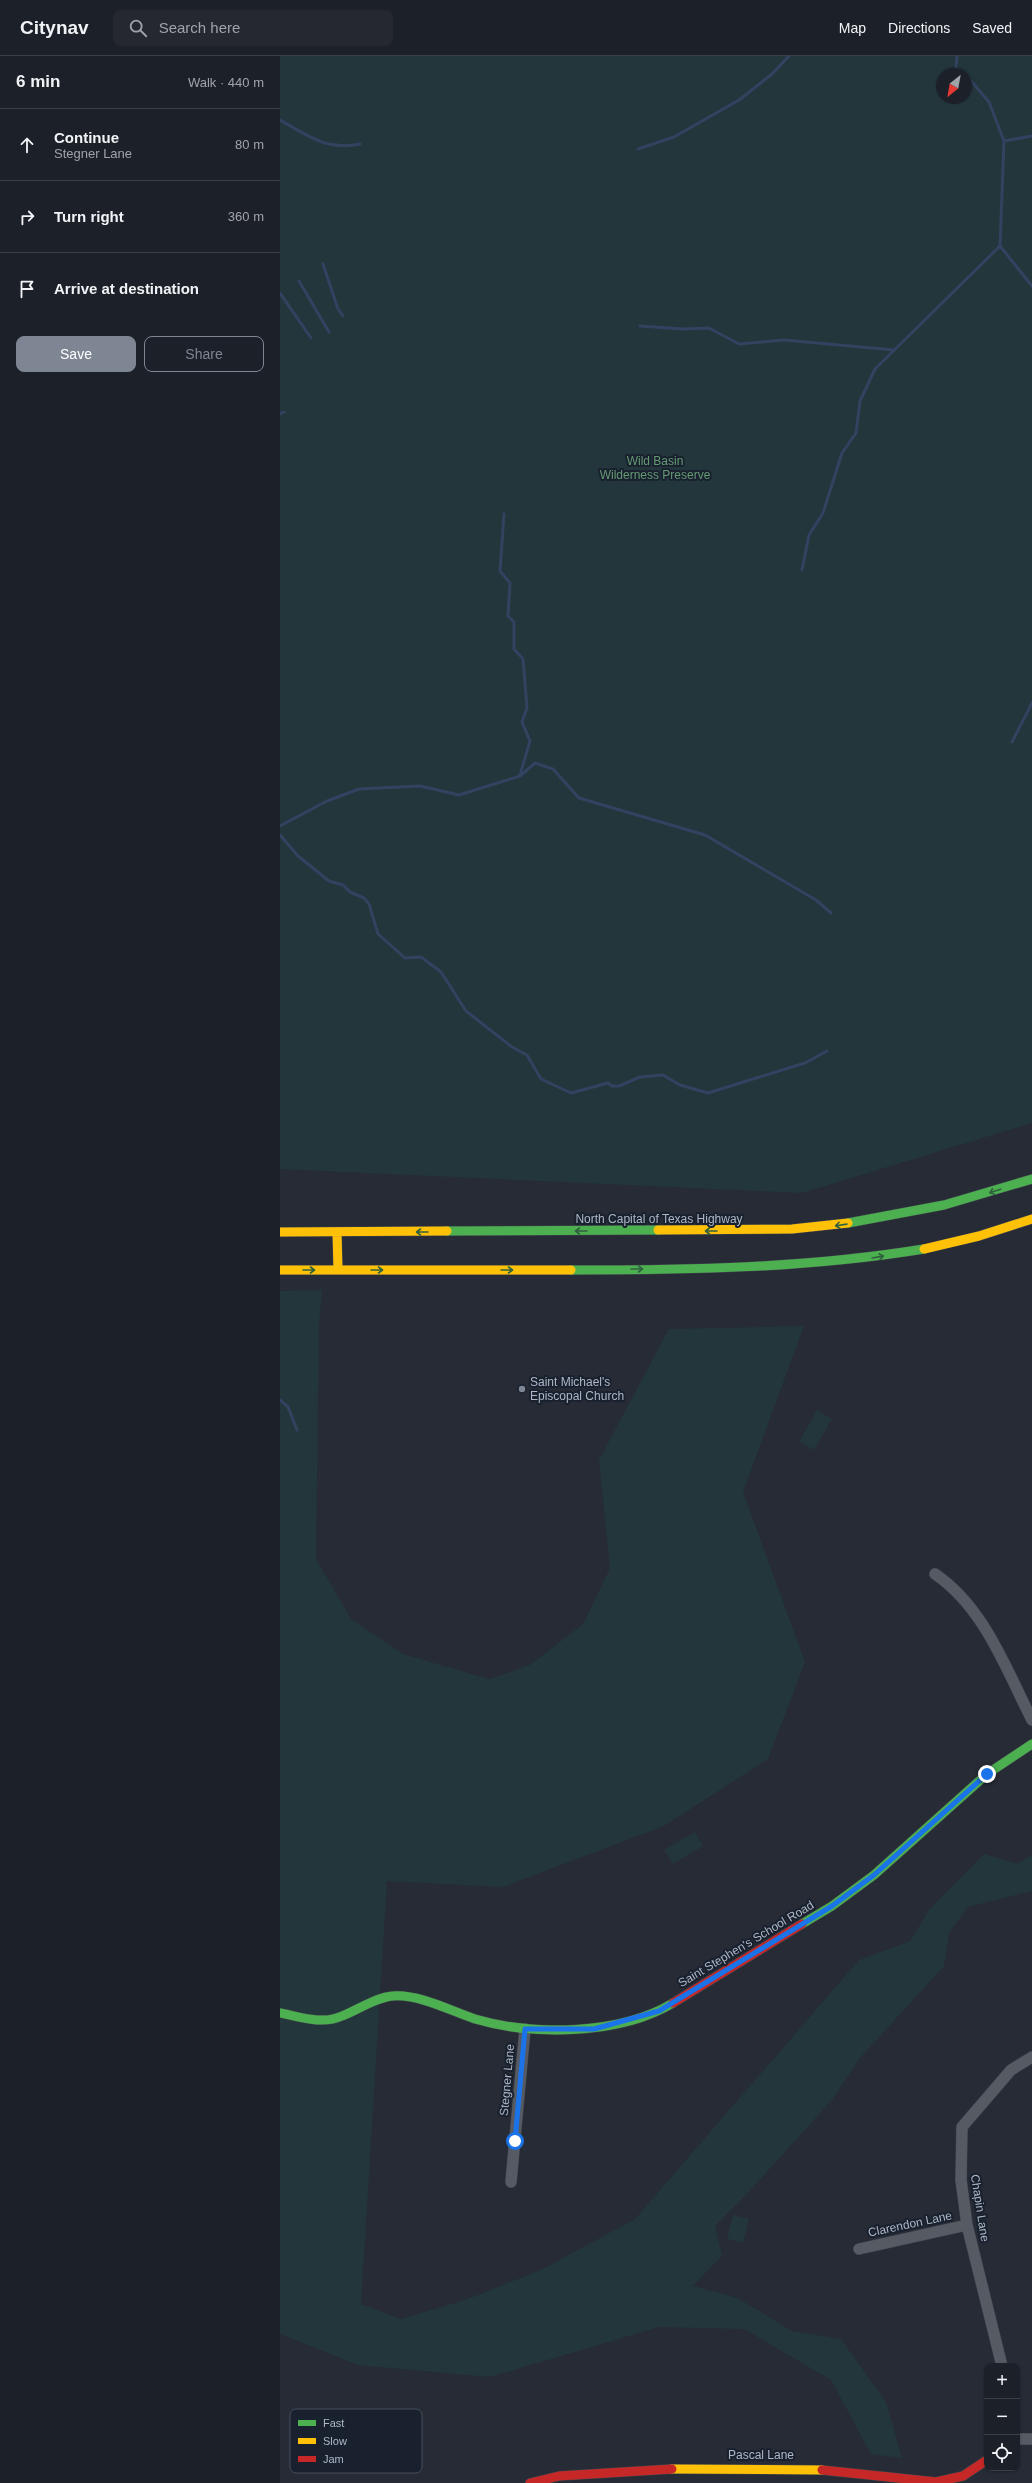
<!DOCTYPE html>
<html lang="en">
<head>
<meta charset="utf-8">
<style>
	body { margin:0; font-family:Arial,sans-serif; background:#252830; color:#f1f3f6 }
	.controls { position:absolute; right:12px; bottom:12px; display:grid; overflow:hidden; border-radius:8px; box-shadow:0 1px 3px #0004 }
	.controls button { width:36px; height:36px; display:grid; place-items:center; padding:0; border:0; border-bottom:1px solid #3a3e45; background:#1c2028; color:#f1f3f6; font:20px sans-serif }
	.compass { position:absolute; left:656px; top:12px; width:36px; height:36px; border-radius:50%; background:#1c2028; box-shadow:0 1px 3px #0004; rotate:211deg }
	.stop { position:absolute; width:12px; height:12px; margin:-9px; border:3px solid #1a73e8; border-radius:50%; background:#fff }
	.stop.end { background:#1a73e8; border-color:#fff; box-shadow:0 1px 4px #0008 }
	.list { margin:0; padding:0; list-style:none }
	h2 { display:flex; justify-content:space-between; align-items:center; height:52px; margin:0; padding:0 16px; font-size:17px }
	h2 small { font-size:13px; font-weight:400; color:#a0a3a8 }
	.list li { display:grid; grid-template-columns:26px 1fr auto; gap:12px; align-items:center; box-sizing:border-box; height:72px; padding:0 16px; border-top:1px solid #3a3e45 }
	.list b { display:block; font-size:15px; white-space:nowrap }
	.list p { margin:0; font-size:13px; white-space:nowrap; color:#a0a3a8 }
	.list em { font-size:13px; font-style:normal; color:#a0a3a8 }
	.actions { display:flex; gap:8px; padding:12px 16px }
	.actions a { flex:1; padding:9px 0; border:1px solid #7e8694; border-radius:8px; text-align:center; font-size:14px; color:#7e8694 }
	.actions .main { background:#7e8694; color:#fff }
	.icon { flex:none; width:22px; height:22px; fill:none; stroke:currentColor; stroke-width:2; stroke-linecap:round; stroke-linejoin:round }
	.map { position:relative; flex:none; width:752px; height:2427px; overflow:hidden }
	header { display:flex; align-items:center; gap:24px; box-sizing:border-box; height:56px; padding:0 20px; background:#1c2028; border-bottom:1px solid #3a3e45 }
	header strong { font-size:19px }
	nav { display:flex; gap:22px; margin-inline-start:auto; font-size:14px }
	.search { width:280px; height:36px; background:#252830; display:flex; align-items:center; gap:10px; box-sizing:border-box; padding:0 14px; border-radius:8px; color:#a0a3a8; font-size:15px }
	main { display:flex }
	aside { flex:1; background:#1c2028 }
	.map>svg:first-child { display:block }
	.green { fill:#23363b; fill-rule:evenodd }
	.lines { fill:none; stroke-linecap:round; stroke-linejoin:round }
	.stream { stroke:#314360; stroke-width:3 }
	.street-casing { stroke:#42464d; stroke-width:12 }
	.fast-casing { stroke:#42464d; stroke-width:10 }
	.slow-casing { stroke:#42464d; stroke-width:10 }
	.jam-casing { stroke:#42464d; stroke-width:10 }
	.street { stroke:#565a63; stroke-width:11 }
	.fast { stroke:#4caf50; stroke-width:9 }
	.slow { stroke:#ffc107; stroke-width:9 }
	.jam { stroke:#c62828; stroke-width:9 }
	.oneway { stroke:#30613e }
	.route { stroke:#1a73e8; stroke-width:5 }
	.poi-dot { fill:#7e8694; stroke:#19212f; stroke-width:1.5 }
	.labels { text-anchor:middle; dominant-baseline:central; stroke-width:4; stroke-linejoin:round; paint-order:stroke }
	.park-label { font-size:12px; fill:#649a72; stroke:#19212f }
	.street-label { font-size:12px; fill:#aeb7c7; stroke:#19212f }
	.poi-label { font-size:12px; fill:#aeb7c7; stroke:#19212f; text-anchor:start }
	.key { fill:#19212f; stroke:#464e5d; stroke-width:1 }
	.key-label { font-size:11px; fill:#aeb7c7 }
</style>
</head>
<body>
<header>
<strong>Citynav</strong>
<div class="search"><svg class="icon" aria-label="search" viewBox="0 0 24 24"><circle cx="10" cy="10" r="6"/><path d="M15 15l6 6"/></svg>Search here</div>
<nav><a>Map</a><a>Directions</a><a>Saved</a></nav>
</header>
<main>
<aside>
<h2>6 min<small>Walk · 440 m</small></h2>
<ul class="list">
<li><svg class="icon" aria-label="ahead" viewBox="0 0 24 24"><path d="M12 20V5M6 11l6-6 6 6"/></svg><div><b>Continue</b><p>Stegner Lane</p></div><em>80 m</em></li>
<li><svg class="icon" aria-label="right" viewBox="0 0 24 24"><path d="M7 20v-9h11M14 6l5 5-5 5"/></svg><div><b>Turn right</b></div><em>360 m</em></li>
<li><svg class="icon" aria-label="arrive" viewBox="0 0 24 24"><path d="M6 21V4h12l-3 4 3 4H6"/></svg><div><b>Arrive at destination</b></div></li>
</ul>
<div class="actions"><a class="main">Save</a><a>Share</a></div>
</aside>
<div class="map">
<svg width="752" height="2427" viewBox="0 0 752 2427">
	<rect width="100%" height="100%" fill="#262b35"/>
	<path class="green" d="M0 0H752V1067L522 1137 0 1113ZM662 18H686V42H662Z
		M42 1234 39 1269 36 1503 71 1563 123 1598 209 1623 250 1609 303 1568 330 1512 319 1404 389 1273 524 1270 463 1436 525 1606 488 1703 384 1770 223 1831 107 1825 81 2248 121 2263 188 2243 261 2214 355 2163 579 1904 630 1885 649 1854 704 1798 737 1808 752 1799V1835L688 1851 669 1877 664 1910 580 2002 551 2045 464 2141 435 2170 442 2200 413 2230 458 2242 512 2275 561 2283 606 2346 622 2402 591 2398 551 2324 464 2273 379 2271 210 2321 78 2309 0 2278V1235Z
		M537 1354 552 1363 534 1394 519 1386Z
		M415 1776 423 1790 393 1808 384 1794Z
		M453 2159 469 2163 463 2187 447 2183Z"/>
	<g class="lines">
		<path class="stream" d="M677 0 676 12 685 18
			M0 64C28 80 47 95 80 88
			M724 85 752 80
			M358 93 394 81 459 44 492 18 509 0
			M720 190 752 230
			M43 208 58 253 63 260
			M19 225 49 276
			M0 237 31 282
			M360 270 403 273 429 272 459 288 504 284 614 294
			M0 358 4 356
			M224 458 220 515 230 527 228 560 234 566V593L243 603 247 652 242 666 250 685 240 719
			M522 514 529 479 543 457 562 397 576 377 580 345 595 313 720 190 724 85 709 46 686 19
			M732 686 752 647
			M0 770 47 745 79 733 140 730 179 739 240 720 255 707 273 713 299 742 425 779 536 844 551 857
			M0 779 18 800 49 825 63 829 70 836 84 842 89 848 98 878 125 902 141 901 161 916 186 955 232 991 247 999 261 1023 291 1037 328 1027 332 1030H339L360 1021 383 1019 400 1029 428 1037 525 1007 547 995
			M0 1344 8 1351 17 1374"/>
		<g class="street-casing">
			<path id="street" d="M655 1518C704 1551 726 1613 752 1664
				M231 2126 245 1973
				M579 2193 687 2169
				M722 2310 687 2169 681 2124 682 2071 731 2014 752 2001
				M737 2383H752"/>
		</g>
		<g class="fast-casing">
			<path id="fast" d="M568 1167 664 1149 752 1123
				M167 1175 378 1174
				M291 1214C410 1214 527 1212 644 1193
				M522 1868 552 1850 594 1819 707 1718 752 1688
				M0 1957C21 1961 42 1969 62 1960 78 1954 96 1941 113 1940 139 1938 171 1955 195 1963 253 1980 340 1979 393 1947"/>
		</g>
		<g class="slow-casing">
			<path id="slow" d="M378 1174 512 1173 568 1167
				M0 1176 167 1175
				M57 1176 58 1214
				M644 1193 699 1180 752 1163
				M0 1214H291
				M392 2413 542 2414"/>
		</g>
		<g class="jam-casing">
			<path id="jam" d="M393 1947 522 1868
				M542 2414 656 2426 683 2420 707 2404
				M250 2427 279 2420 392 2413"/>
		</g>
		<use href="#street" class="street"/>
		<use href="#fast" class="fast"/>
		<use href="#slow" class="slow"/>
		<use href="#jam" class="jam"/>
	</g>
	<defs><path id="oneway-shaft" d="M-6 0H5M1.5-3L5.5 0L1.5 3" fill="none" stroke-width="1.6" stroke-linecap="round" stroke-linejoin="round"/></defs>
	<g class="oneway">
		<use href="#oneway-shaft" transform="translate(715 1135) rotate(162)"/>
		<use href="#oneway-shaft" transform="translate(561 1169) rotate(172)"/>
		<use href="#oneway-shaft" transform="translate(301 1175) rotate(180)"/>
		<use href="#oneway-shaft" transform="translate(431 1175) rotate(180)"/>
		<use href="#oneway-shaft" transform="translate(142 1176) rotate(180)"/>
		<use href="#oneway-shaft" transform="translate(598 1201) rotate(-10)"/>
		<use href="#oneway-shaft" transform="translate(357 1213)"/>
		<use href="#oneway-shaft" transform="translate(29 1214)"/>
		<use href="#oneway-shaft" transform="translate(97 1214)"/>
		<use href="#oneway-shaft" transform="translate(227 1214)"/>
	</g>
	<g class="lines">
		<path class="route" d="M235 2085 245 1973H314L379 1955 552 1850 594 1819 707 1718"/>
	</g>
	<circle class="poi-dot" cx="242" cy="1333" r="4"/>
	<g class="labels">
		<g class="park-label">
			<text x="375" y="405">Wild Basin<tspan x="375" dy="14">Wilderness Preserve</tspan></text>
		</g>
		<g class="street-label">
			<text x="379" y="1163">North Capital of Texas Highway</text>
			<text transform="translate(466 1888) rotate(-31)">Saint Stephen's School Road</text>
			<text transform="translate(227 2024) rotate(-85)">Stegner Lane</text>
			<text transform="translate(700 2152) rotate(81)">Chapin Lane</text>
			<text transform="translate(630 2168) rotate(-12)">Clarendon Lane</text>
			<text x="481" y="2399">Pascal Lane</text>
		</g>
		<g class="poi-label">
			<text x="250" y="1326">Saint Michael's<tspan x="250" dy="14">Episcopal Church</tspan></text>
		</g>
	</g>
	<rect x="10" y="2353" width="132" height="64" rx="6" class="key"/>
	<rect x="18" y="2364" width="18" height="6" fill="#4caf50"/>
	<rect x="18" y="2382" width="18" height="6" fill="#ffc107"/>
	<rect x="18" y="2400" width="18" height="6" fill="#c62828"/>
	<g class="key-label">
		<text x="43" y="2371">Fast</text>
		<text x="43" y="2389">Slow</text>
		<text x="43" y="2407">Jam</text>
	</g>
</svg>
<div class="controls">
<button>+</button>
<button>−</button>
<button><svg class="icon" aria-label="locate" viewBox="0 0 24 24"><circle cx="12" cy="12" r="6"/><path d="M12 2v4M12 18v4M2 12h4M18 12h4"/></svg></button>
</div>
<svg class="compass" viewBox="-18 -18 36 36"><path d="M0-13l5 13h-10z" fill="#e53935"/><path d="M0 13l5-13h-10z" fill="#a0a3a8"/></svg>
<div class="stop" style="left:235px;top:2085px"></div>
<div class="stop end" style="left:707px;top:1718px"></div>
</div>
</main>
</body>
</html>
